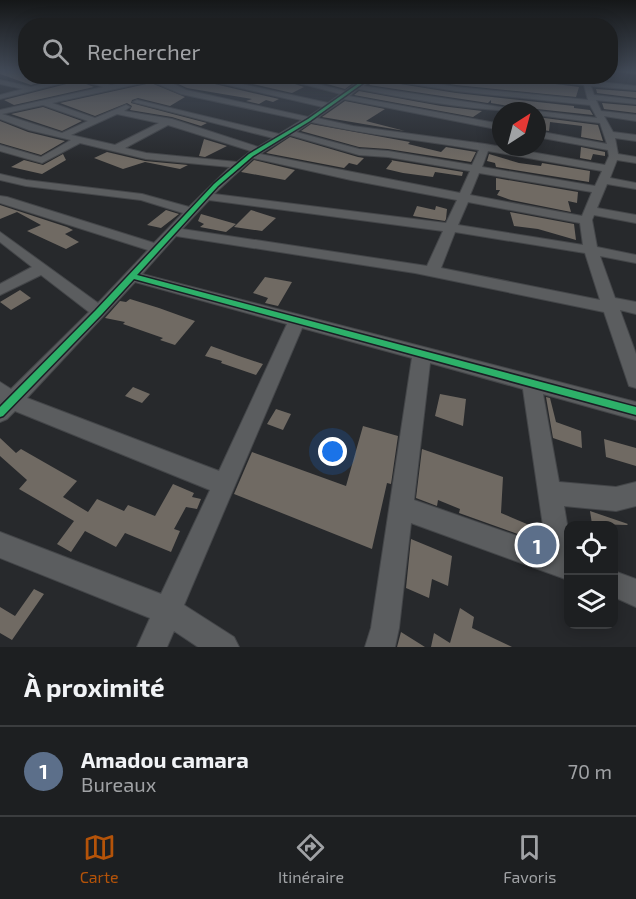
<!DOCTYPE html>
<html lang="fr">
<head>
<meta charset="utf-8">
<style>
	body { margin:0; font-family:"Exo 2",sans-serif; background:#2a2c2e; color:#f1f3f6 }
	.controls { position:absolute; right:18px; bottom:18px; display:grid; overflow:hidden; border-radius:12px; box-shadow:0 3px 15px #0003 }
	.controls button { width:54px; height:54px; display:grid; place-items:center; padding:0; border:0; border-bottom:2px solid #3b3d3f; background:#1d1f21; color:#f1f3f6; font:30px sans-serif }
	.compass { position:absolute; left:492px; top:102px; width:54px; height:54px; border-radius:50%; background:#1d1f21; box-shadow:0 3px 15px #0003; rotate:36deg }
	.you { position:absolute; left:333px; top:452px; width:21px; height:21px; margin:-15px; border:4px solid #fff; border-radius:50%; background:#1a73e8; box-shadow:0 0 0 9px #1a73e833 }
	.badge { display:grid; place-items:center; width:39px; height:39px; border-radius:50%; background:#b45309; color:#fff; font-size:20px; font-weight:700 }
	.pin { position:absolute; translate:-50% -50%; border:3px solid #fff; box-shadow:0 2px 6px #0006 }
	.list { margin:0; padding:0; list-style:none }
	h2 { display:flex; justify-content:space-between; align-items:center; height:78px; margin:0; padding:0 24px; font-size:26px }
	h2 small { font-size:20px; font-weight:400; color:#a0a2a5 }
	.list li { display:grid; grid-template-columns:39px 1fr auto; gap:18px; align-items:center; box-sizing:border-box; height:90px; padding:0 24px; border-top:2px solid #3b3d3f }
	.list b { display:block; font-size:22px; white-space:nowrap }
	.list p { margin:0; font-size:20px; white-space:nowrap; color:#a0a2a5 }
	.list em { font-size:20px; font-style:normal; color:#a0a2a5 }
	.icon { flex:none; width:33px; height:33px; fill:none; stroke:currentColor; stroke-width:2; stroke-linecap:round; stroke-linejoin:round }
	.map { position:relative; flex:none; width:636px; height:647px; overflow:hidden }
	.search { position:absolute; background:#1d1f21; box-shadow:0 3px 15px #0003; left:18px; right:18px; top:18px; height:66px; display:flex; align-items:center; gap:15px; box-sizing:border-box; padding:0 21px; border-radius:24px; color:#a0a2a5; font-size:22px }
	.sheet { height:168px; background:#1d1f21 }
	nav { display:flex; justify-content:space-around; align-items:center; box-sizing:border-box; height:84px; border-top:2px solid #3b3d3f; background:#1d1f21; font-size:16px; color:#a0a2a5 }
	nav a { display:grid; justify-items:center; gap:3px }
	nav .on { color:#b45309 }
	.map>svg:first-child { display:block }
	.building { fill:#706a63 }
	.lines { fill:none; stroke-linecap:round; stroke-linejoin:round }
	.street-casing { stroke:#444649; stroke-width:2 }
	.street { fill:#5b5d5f; fill-rule:evenodd }
	.cycleway-casing { stroke:#1a1f25; stroke-width:3 }
	.cycleway { fill:#2db169; fill-rule:evenodd }
</style>
</head>
<body>
<div class="map">
<svg width="636" height="647" viewBox="0 0 636 647">
	<rect width="100%" height="100%" fill="#27292c"/>
	<path class="building" d="M0 71H26V76H61L31 85 0 74Z
		M218 76H270L304 87 292 93Z
		M296 76H362L345 89 327 84 324 77 316 81Z
		M405 76 426 79 428 77 477 84 482 81 479 76H492L579 87 576 97 456 85Z
		M189 78 279 99 273 102 266 100 259 104 246 101 252 99 187 88 174 82Z
		M375 80 456 93 574 106V108L590 110 593 115 537 109 528 111 526 109 491 103V100L488 103 369 85Z
		M78 81 94 87 14 105 4 100Z
		M151 83 185 97 170 106 138 98 132 100 131 103 207 123 201 126 172 117 130 110 132 106 127 103 95 116 60 103Z
		M596 89 636 92V98L597 93Z
		M359 91 441 106 482 111 473 117 354 95Z
		M345 101 385 109 366 121 405 131 322 117Z
		M602 103 636 106V113L604 109Z
		M43 107 82 121 62 131 11 114Z
		M537 117 598 125 603 141 581 137 582 126 550 122 549 131 537 129Z
		M0 121 28 132 65 141 41 155 0 143Z
		M311 124 410 142 408 144 441 152 446 147 476 152 471 162 388 149 359 147 301 131Z
		M290 137 358 157 364 158 357 165 349 163 344 168 266 153Z
		M204 139 227 146 205 157 199 156Z
		M581 147 605 152V156L593 154 591 160 580 158Z
		M107 152 145 161 188 165 180 169 145 162 123 169 94 158Z
		M63 154 66 160 42 174 11 167 24 160 43 165Z
		M489 154 519 163 541 166 542 163 590 171 589 182 496 167 495 163 487 161Z
		M254 160 295 170 285 180 241 172Z
		M390 160 463 172 462 176 435 172 433 177 403 173 386 169 393 160Z
		M496 178 578 192 577 203 568 201 571 212 511 200 497 195 500 190H496Z
		M0 205 67 227 73 230 65 234 79 242 66 249 27 231 41 225 17 212 0 219Z
		M417 206 435 210 436 206 447 209 446 219 445 221 413 216Z
		M166 210 179 214 161 228 147 225Z
		M251 210 276 218 262 231 234 227Z
		M510 212 574 224 576 240 538 229 514 226Z
		M201 214 236 224 226 232 200 227 204 224 198 221Z
		M265 277 292 282 278 306 265 303 268 298 253 293Z
		M20 290 31 298 11 310 0 302Z
		M130 299 159 308 195 321 175 345 160 340 163 338 123 324 125 322 105 318 120 301 126 302Z
		M211 346 239 356 263 364 256 375 221 363 222 361 205 356Z
		M133 387 150 394 142 403 125 396Z
		M440 394 466 399 463 426 435 416Z
		M546 397 550 398 556 422 581 431 582 448 553 438Z
		M276 409 291 414 283 430 267 424Z
		M363 426 398 436 391 484 387 483 372 549 234 494 252 452 346 486Z
		M0 438 16 453 21 449 77 481 63 497 88 512 97 499 124 511 128 505 155 516 173 484 194 493 192 497 201 499 197 509 186 507 174 529 180 531 171 552 125 533 116 547 85 531 71 552 57 544 74 521 19 489 27 480 0 456Z
		M604 439 636 448V466L606 457Z
		M422 449 503 477 501 513 541 530 543 543 459 513 460 509 438 500 437 506 416 498Z
		M590 511 628 524 627 525 592 524Z
		M411 539 452 556 448 586 432 579 429 598 406 588Z
		M34 589 44 594 12 640 0 633V607L15 616Z
		M460 608 474 617 472 628 512 647H431L434 633 450 643Z
		M401 632 425 647H397Z"/>
	<g class="lines">
		<g class="street-casing">
			<path id="street" d="M617 71H636V74Z
				M72 76H83L111 85 145 78 142 76H157L186 90 308 117 323 107 190 76H205L328 103 341 94 272 76H285L345 91 367 76H388L456 87 588 100 584 85 509 76 583 81 582 76H588L590 81 636 86V90L591 86 594 95 636 100V104L596 100 601 111 636 115V121L604 116 613 132 636 135V141L615 138 618 154 636 157V163L617 160 610 178 636 183V189L607 184 597 208 636 215V223L594 215 592 220 597 247 636 255V263L600 256 615 298 636 302V314L620 310 636 354V388L629 386 627 380 604 312 415 273 176 236 142 274 636 402V420L543 394 559 482 616 487 636 482V506L616 511 564 506 568 530V580L411 523 399 628 395 647H365L371 628 412 358 302 328 184 605 234 637 239 647H198L174 631 167 647H137L150 618 0 558V532L161 594 210 490 15 411 7 419 0 422V382L11 389 89 312 41 275 0 295V284L32 267 0 242V232L98 303 148 250 0 203V196L7 197 154 243 183 213 141 200 26 186 0 180V174L26 180 142 194 189 207 230 167 146 159 80 143 42 163 0 151V145L41 157 71 140 29 130 0 119V110L103 87 78 79 0 99V95L23 89 0 84V80L31 87ZM374 78 456 91 590 105 597 118 537 111H535L537 115 600 123 607 144 537 131V137L608 150 609 156 605 165 485 144 353 126 317 118 344 99 501 130V124L349 96 358 89C413 99 470 111 526 111L363 86ZM151 81 181 94 302 120 279 134 137 100 133 102 273 138 258 147 172 119 124 111 130 107 126 105 95 118 52 103ZM43 105 88 121 62 133 2 114ZM117 114 159 123 115 145 71 135ZM311 122C366 135 423 140 479 150L472 165 388 151 359 149 296 132ZM168 125 251 151 237 162 146 153 125 148ZM290 135 359 155 388 157 470 171 460 193 260 154ZM488 151 602 171 595 186 482 167ZM253 158 351 180 457 200 446 223 214 194ZM479 173 592 192 582 216 470 195ZM209 200 443 231 427 266 182 229ZM468 202 580 223 583 245 458 225ZM455 232 585 253 600 300 441 268ZM135 282 287 324 219 471 27 398ZM430 363 523 389 546 546 414 500Z
				M446 76H467L480 80 477 82Z
				M614 571 636 579V607L614 597Z"/>
		</g>
		<use href="#street" class="street"/>
		<g class="cycleway-casing">
			<path id="cycleway" d="M369 76H373L310 121 253 156 218 186 137 275 636 407V415L134 279 102 314 3 416 0 417V407L96 310 214 184 249 154 308 119Z"/>
		</g>
		<use href="#cycleway" class="cycleway"/>
	</g>
	<linearGradient id="sky" x2="0" y2="1"><stop stop-color="#151718"/><stop offset="0.44" stop-color="#414956"/><stop offset="1" stop-color="#414956" stop-opacity="0"/></linearGradient>
	<rect width="636" height="161" fill="url(#sky)"/>
</svg>
<div class="controls">
<button><svg class="icon" aria-label="locate" viewBox="0 0 24 24"><circle cx="12" cy="12" r="6"/><path d="M12 2v4M12 18v4M2 12h4M18 12h4"/></svg></button>
<button><svg class="icon" aria-label="layers" viewBox="0 0 24 24"><path d="M12 4l9 5-9 5-9-5zM3 14l9 5 9-5"/></svg></button>
</div>
<svg class="compass" viewBox="-18 -18 36 36"><path d="M0-13l5 13h-10z" fill="#e53935"/><path d="M0 13l5-13h-10z" fill="#a0a2a5"/></svg>
<div class="you"></div>
<div class="pin badge" style="left:537px;top:545px;background:#5c6f8a">1</div>
<div class="search"><svg class="icon" aria-label="search" viewBox="0 0 24 24"><circle cx="10" cy="10" r="6"/><path d="M15 15l6 6"/></svg>Rechercher</div>
</div>
<section class="sheet">
<h2>À proximité<small></small></h2>
<ul class="list">
<li><span class="badge" style="background:#5c6f8a">1</span><div><b>Amadou camara</b><p>Bureaux</p></div><em>70 m</em></li>
</ul>
</section>
<nav>
<a class="on"><svg class="icon" aria-label="map" viewBox="0 0 24 24"><path d="M3 6l6-2 6 2 6-2v14l-6 2-6-2-6 2zM9 4v14M15 6v14"/></svg>Carte</a>
<a><svg class="icon" aria-label="directions" viewBox="0 0 24 24"><path d="M12 3l9 9-9 9-9-9zM9 14v-3h6M13 9l2 2-2 2"/></svg>Itinéraire</a>
<a><svg class="icon" aria-label="saved" viewBox="0 0 24 24"><path d="M7 4h10v16l-5-4-5 4z"/></svg>Favoris</a>
</nav>
</body>
</html>
